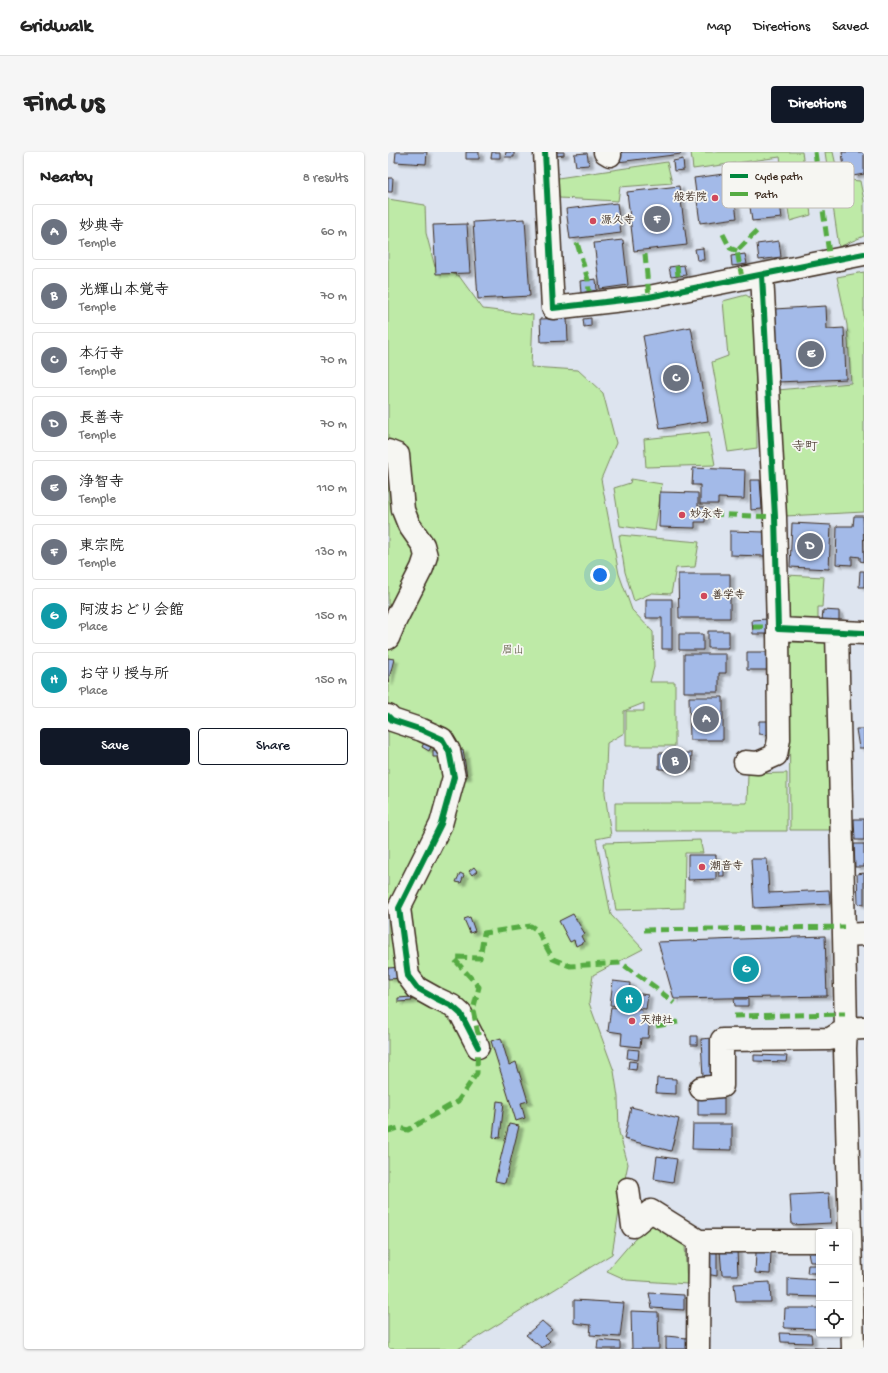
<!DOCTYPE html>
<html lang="en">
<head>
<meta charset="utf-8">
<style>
	body { margin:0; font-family:"Gochi Hand","Klee One",sans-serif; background:#f6f6f6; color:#222 }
	.controls { position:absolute; right:12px; bottom:12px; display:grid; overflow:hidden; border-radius:4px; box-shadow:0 1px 3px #0004 }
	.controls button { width:36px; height:36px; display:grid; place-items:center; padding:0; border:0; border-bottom:1px solid #e0e0e0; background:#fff; color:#222; font:20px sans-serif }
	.you { position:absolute; left:212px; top:423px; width:14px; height:14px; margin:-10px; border:3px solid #fff; border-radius:50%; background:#1a73e8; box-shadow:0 0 0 6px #1a73e833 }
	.badge { display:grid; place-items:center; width:26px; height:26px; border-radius:50%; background:#111827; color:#fff; font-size:13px; font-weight:700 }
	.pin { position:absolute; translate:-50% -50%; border:2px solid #fff; box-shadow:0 1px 4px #0006 }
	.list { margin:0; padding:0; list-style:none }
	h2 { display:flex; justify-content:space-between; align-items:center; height:52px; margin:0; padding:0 16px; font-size:17px }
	h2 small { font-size:13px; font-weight:400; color:#767676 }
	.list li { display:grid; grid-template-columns:26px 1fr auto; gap:12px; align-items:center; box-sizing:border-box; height:56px; margin:0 8px 8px; padding:0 8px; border:1px solid #e0e0e0; border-radius:4px }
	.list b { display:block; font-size:15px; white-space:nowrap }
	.list p { margin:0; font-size:13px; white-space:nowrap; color:#767676 }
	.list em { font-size:13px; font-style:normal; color:#767676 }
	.actions { display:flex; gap:8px; padding:12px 16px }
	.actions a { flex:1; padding:9px 0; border:1px solid #111827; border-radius:4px; text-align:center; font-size:14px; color:#111827 }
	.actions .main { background:#111827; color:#fff }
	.icon { flex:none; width:22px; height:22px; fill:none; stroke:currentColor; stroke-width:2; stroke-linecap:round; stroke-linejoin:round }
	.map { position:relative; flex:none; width:476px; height:1197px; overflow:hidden; border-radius:4px }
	header { display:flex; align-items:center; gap:24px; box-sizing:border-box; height:56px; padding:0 20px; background:#fff; border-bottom:1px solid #e0e0e0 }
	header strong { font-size:19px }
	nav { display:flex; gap:22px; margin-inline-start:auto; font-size:14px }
	.intro { display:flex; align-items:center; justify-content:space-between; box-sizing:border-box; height:96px; padding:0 24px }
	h1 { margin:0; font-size:28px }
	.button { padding:10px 18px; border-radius:4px; background:#111827; color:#fff; font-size:14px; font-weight:700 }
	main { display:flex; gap:24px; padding:0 24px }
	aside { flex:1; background:#fff; border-radius:4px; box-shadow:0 1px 3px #0004 }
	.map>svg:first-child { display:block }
	.green { fill:#beeaa7; stroke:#7c8a62 }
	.building { fill:#a3bae8; stroke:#3b2a1e; filter:url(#shadow) }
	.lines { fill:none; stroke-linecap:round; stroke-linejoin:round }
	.minor-casing { stroke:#3b2a1e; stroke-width:25 }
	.minor { stroke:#f6f6f2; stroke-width:22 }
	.quiet { stroke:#55ab43; stroke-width:5; stroke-dasharray:10 5; stroke-linecap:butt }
	.cycleway-casing { stroke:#f6f6f2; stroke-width:8 }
	.cycleway { stroke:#00873e; stroke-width:6 }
	.poi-dot { fill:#d1495b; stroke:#f6f6f2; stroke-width:1.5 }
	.labels { text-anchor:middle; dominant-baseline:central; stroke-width:3.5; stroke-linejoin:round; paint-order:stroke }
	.poi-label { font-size:11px; font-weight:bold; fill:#3b2a1e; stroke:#f6f6f2; text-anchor:start }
	.park-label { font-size:11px; fill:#555039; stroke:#f6f6f2 }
	.quarter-label { font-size:13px; fill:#3b2a1e; stroke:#f6f6f2 }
	.key { fill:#f6f6f2; stroke:#beb9b2; stroke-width:1 }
	.key-label { font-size:11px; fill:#3b2a1e }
</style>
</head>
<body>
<header>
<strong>Gridwalk</strong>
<nav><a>Map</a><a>Directions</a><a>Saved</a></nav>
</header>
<div class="intro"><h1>Find us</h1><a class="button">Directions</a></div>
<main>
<aside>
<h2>Nearby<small>8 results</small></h2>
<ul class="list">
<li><span class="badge" style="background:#6b7280">A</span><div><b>妙典寺</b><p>Temple</p></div><em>60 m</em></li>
<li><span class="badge" style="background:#6b7280">B</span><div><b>光輝山本覚寺</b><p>Temple</p></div><em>70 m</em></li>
<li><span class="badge" style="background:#6b7280">C</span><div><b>本行寺</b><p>Temple</p></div><em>70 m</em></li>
<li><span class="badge" style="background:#6b7280">D</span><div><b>長善寺</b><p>Temple</p></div><em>70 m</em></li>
<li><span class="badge" style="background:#6b7280">E</span><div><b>浄智寺</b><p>Temple</p></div><em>110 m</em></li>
<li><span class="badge" style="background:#6b7280">F</span><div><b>東宗院</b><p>Temple</p></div><em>130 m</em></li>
<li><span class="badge" style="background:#0f9aa8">G</span><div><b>阿波おどり会館</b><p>Place</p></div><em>150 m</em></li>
<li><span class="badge" style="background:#0f9aa8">H</span><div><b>お守り授与所</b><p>Place</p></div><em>150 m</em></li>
</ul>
<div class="actions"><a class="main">Save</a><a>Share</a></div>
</aside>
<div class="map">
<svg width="476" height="1197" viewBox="0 0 476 1197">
	<defs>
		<filter id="shadow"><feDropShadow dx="4.5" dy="2.5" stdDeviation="1" flood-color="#0004"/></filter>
	</defs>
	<rect width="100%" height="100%" fill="#dde4ef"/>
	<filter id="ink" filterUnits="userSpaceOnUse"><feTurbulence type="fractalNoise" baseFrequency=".025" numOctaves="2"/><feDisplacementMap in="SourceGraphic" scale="8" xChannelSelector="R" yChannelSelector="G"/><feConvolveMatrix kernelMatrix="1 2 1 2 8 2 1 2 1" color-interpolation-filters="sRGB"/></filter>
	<g filter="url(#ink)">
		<path class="green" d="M303 0H414L423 63 402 69 392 5 305 17Z
			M437 0H445L451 27 472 29 476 49V84L451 95Z
			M279 10 284 31 232 35 230 49 171 46 170 26Z
			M0 47 37 53 38 81 47 115 71 124 95 157 145 163 143 215 190 218 215 241 228 291 213 327 231 422 244 458 265 480 266 515 262 530H287V594H238V559H256V551L236 559V581L219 591 217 641 223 684 208 687 223 763 255 797 205 823 201 851 226 919 230 945 231 980 240 1012 234 1041 224 1102 70 1197H0Z
			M476 120V360L397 364 390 238 463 231 459 173 449 125Z
			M358 143 367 149 369 296 340 300 324 210 340 204 335 149Z
			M321 280 327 313 258 315 256 287Z
			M243 327 274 332 267 379 232 374 226 336 242 331Z
			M231 383 311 390 307 415 288 416 283 442 264 441 246 449 237 420Z
			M398 423 436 425 434 455H430V469L396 467Z
			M401 490H443V678H402Z
			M399 621V679H227V651H359L360 622Z
			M312 688 315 701H297L296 756 228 758 216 691Z
			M262 1073 268 1074 297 1094 299 1132 239 1128 219 1119 243 1091Z"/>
		<path class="building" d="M8 0H39L38 12 7 10Z
			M78 0H91V7H78Z
			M104 0H112V6H103Z
			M118 0H126V5H117Z
			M168 0H176V3L169 4Z
			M229 0H293V2L230 10Z
			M454 0H476V22L465 24 463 15 456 16Z
			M199 1 201 13 188 14 186 2Z
			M295 7 296 18 286 19 285 9Z
			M343 21 349 66 312 71 306 26Z
			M388 22 394 66 364 69 360 41 373 40 371 25Z
			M0 26H5L4 40H0Z
			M291 34 299 93 246 99 239 40Z
			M229 51 233 81 182 87 178 57Z
			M137 67 142 144 90 147 85 70Z
			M79 72 82 121 48 122 45 73Z
			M235 88 240 133 212 137 206 91Z
			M391 89 393 105 371 108 369 92Z
			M315 96 316 108H309L307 97Z
			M357 102 359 112 344 114 343 104Z
			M296 113 298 123 283 125 281 115Z
			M208 127 209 138 193 141 192 129Z
			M438 154 439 177 456 176 458 227 390 230 386 157Z
			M179 166 180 189 153 190 152 167Z
			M203 166V174L196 175 195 167Z
			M303 175 320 269 272 277 255 184Z
			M305 316 357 318 356 347 330 346V352H312V333H304Z
			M362 328H372L374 357 363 358Z
			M272 340 310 341V355H317V370H307V376L271 375Z
			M466 364H475L476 410 472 409V405L464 404V413L448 412 449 374H465Z
			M404 371 443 373 441 417 402 415Z
			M342 379 377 380V404L342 403Z
			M472 419H476V435H471Z
			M290 422H342V466H291Z
			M258 447H284V497H274V466H258Z
			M435 458 451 459V470L434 469Z
			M380 467V482H365L364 468Z
			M320 479H341V496H320Z
			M291 482H315V498H291Z
			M359 500H380L381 518H359Z
			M296 502H338V521H331V540H296Z
			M0 506 6 507 0 531Z
			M301 545H335V588H302Z
			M371 569H382V583L371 582Z
			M468 577H476V596H471Z
			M38 586 45 590 41 599 34 595Z
			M75 597 79 625H72L68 598Z
			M45 598H52V605H45Z
			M271 601H304L303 618 271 617Z
			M466 667H476V688H467Z
			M466 692H476V715H467Z
			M300 703H328V727L300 728Z
			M363 707H379L381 741 441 738 442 752 366 756Z
			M330 712H336V724H331Z
			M86 715 89 719 84 723 81 719Z
			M72 721 76 723 73 731 68 730Z
			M476 721V753L470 752 469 722Z
			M185 762 197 782 193 784 196 790 188 794 186 788 182 790 171 769Z
			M82 765 87 779 82 781 76 767Z
			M437 784 439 844 286 847 270 790Z
			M14 815 15 826 0 827V816Z
			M225 829 242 831 241 840 260 843 258 857 222 853Z
			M23 845 24 849 10 850V846Z
			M346 847H360V854H347Z
			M223 855 254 858 253 863 262 864 260 886H253L252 895 233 893 234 881 220 879Z
			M303 884H309V893H303Z
			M113 886 121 913 128 910 140 949 133 951 137 966 128 969 103 889Z
			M324 886 326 925H315L313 887Z
			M240 897 251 898 250 908 239 906Z
			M366 903 399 904 398 910 366 909Z
			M241 909 249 910 248 918 240 917Z
			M269 926 288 927V942L268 941Z
			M310 942 336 943V963H310Z
			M109 949 116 950 112 986 105 985Z
			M243 955 291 967 283 999 236 987Z
			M121 972 131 974 117 1031 107 1029Z
			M305 972H344V998L304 997Z
			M269 1004 289 1007 285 1030 266 1027Z
			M441 1041 443 1071 404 1073 402 1043Z
			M419 1095H431V1110H422Z
			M322 1098 329 1100V1124L318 1122Z
			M349 1098 350 1123H334L332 1099Z
			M368 1100H383L382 1122 367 1121Z
			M420 1113H431V1121H419Z
			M400 1126 431 1128V1145L400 1144Z
			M382 1130 383 1150H348L346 1132Z
			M261 1141 296 1143V1158L264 1156Z
			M186 1148 236 1151 232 1185 202 1183 203 1173 186 1171Z
			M397 1156H431V1177L396 1176Z
			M243 1159 270 1160 271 1197H244Z
			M154 1169 164 1178 157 1184 162 1189 154 1196 138 1183Z
			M392 1181 423 1182 424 1191 393 1190Z
			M278 1184 299 1186V1197H278Z
			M210 1188 232 1190V1197H209Z
			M407 1195 453 1197H407Z"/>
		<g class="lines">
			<g class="minor-casing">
				<path id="minor" d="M157 0 165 156 261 145 476 102
					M217 0 222 3
					M374 123 387 365 390 477 476 481
					M0 299 10 303 15 358 21 373 35 393 38 404 34 416 8 467 0 486
					M449 480 456 783
					M0 564 4 568 34 578 54 587 61 599 66 625 53 672 11 756 20 824 29 836 47 846 64 854 73 862 90 895
					M357 610 370 611 388 603 391 587 390 477
					M476 782 456 783 458 877 476 876
					M458 877 457 896 465 1197
					M313 936 334 934V888L442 887 458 877
					M240 1037 245 1074 263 1059 311 1089H431
					M310 1197 311 1089"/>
			</g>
			<use href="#minor" class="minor"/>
			<path class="quiet" d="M427 0 442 109
				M335 82 342 96 349 99
				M189 91 200 128 201 139
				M257 102 261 145
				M289 114 290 124
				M354 126 349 99 371 77
				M324 362 387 365
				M365 475H380
				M256 778 456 775
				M346 864 457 862
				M268 874 290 870
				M0 979 11 976 20 978 70 949 89 921 90 882 85 858 91 835 67 808 68 805 92 806 96 781 143 774 149 778 165 807 182 814 233 811 267 835 286 851"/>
			<g class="cycleway-casing">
				<path id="cycleway" d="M157 0 165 156 261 145 476 102
					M374 123 387 365 390 477 476 481
					M0 564 4 568 34 578 54 587 61 599 66 625 53 672 11 756 20 824 29 836 47 846 64 854 73 862 90 895"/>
			</g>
			<use href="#cycleway" class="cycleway"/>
		</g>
	</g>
	<g class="poi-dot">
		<circle cx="327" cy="46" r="4"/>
		<circle cx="205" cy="69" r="4"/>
		<circle cx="294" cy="363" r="4"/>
		<circle cx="316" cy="444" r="4"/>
		<circle cx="314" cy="715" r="4"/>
		<circle cx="244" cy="869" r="4"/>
	</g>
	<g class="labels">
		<g class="poi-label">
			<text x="319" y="46" text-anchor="end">般若院</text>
			<text x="213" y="69">源久寺</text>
			<text x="302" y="363">妙永寺</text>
			<text x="324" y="444">善学寺</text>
			<text x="322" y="715">潮音寺</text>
			<text x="252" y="869">天神社</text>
		</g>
		<g class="park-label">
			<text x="125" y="499">眉山</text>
		</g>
		<g class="quarter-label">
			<text x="417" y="295">寺町</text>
		</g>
	</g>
	<rect x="334" y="10" width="132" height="46" rx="6" class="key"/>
	<rect x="342" y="22" width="18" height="4" fill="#00873e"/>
	<rect x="342" y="40" width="18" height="4" fill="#55ab43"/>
	<g class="key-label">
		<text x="367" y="28">Cycle path</text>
		<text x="367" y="46">Path</text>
	</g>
</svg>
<div class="controls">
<button>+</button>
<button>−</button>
<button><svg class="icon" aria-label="locate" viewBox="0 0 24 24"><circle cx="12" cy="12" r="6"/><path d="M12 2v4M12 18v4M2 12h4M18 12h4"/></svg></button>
</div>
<div class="you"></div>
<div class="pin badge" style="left:318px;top:567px;background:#6b7280">A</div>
<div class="pin badge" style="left:287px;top:609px;background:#6b7280">B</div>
<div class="pin badge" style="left:288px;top:226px;background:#6b7280">C</div>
<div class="pin badge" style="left:422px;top:394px;background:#6b7280">D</div>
<div class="pin badge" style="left:423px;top:202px;background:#6b7280">E</div>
<div class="pin badge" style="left:269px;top:67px;background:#6b7280">F</div>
<div class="pin badge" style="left:358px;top:817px;background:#0f9aa8">G</div>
<div class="pin badge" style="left:241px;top:848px;background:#0f9aa8">H</div>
</div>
</main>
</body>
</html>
